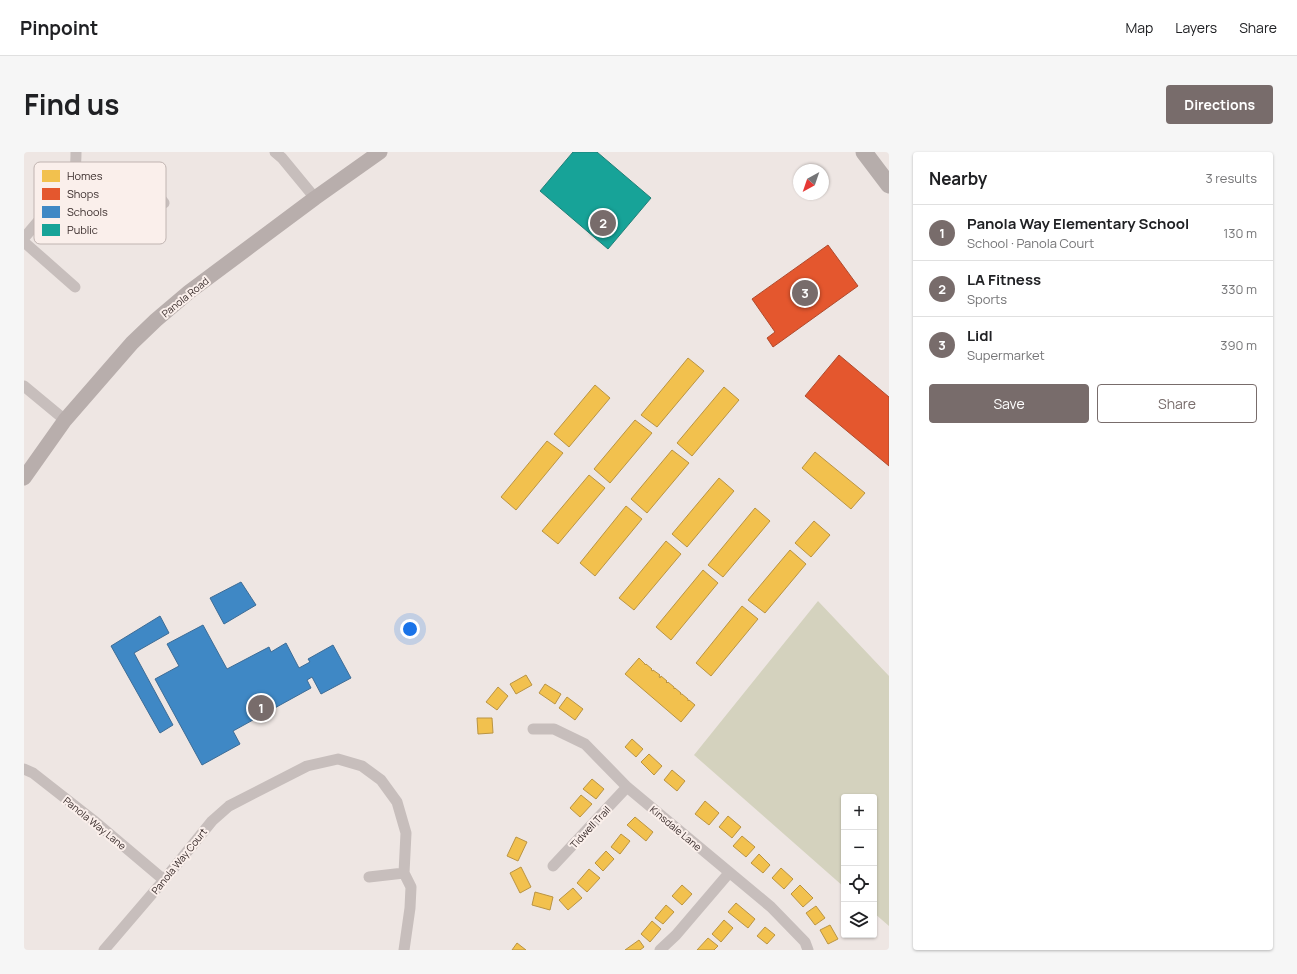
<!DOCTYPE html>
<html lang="en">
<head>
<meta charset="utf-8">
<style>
	body { margin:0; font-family:Manrope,sans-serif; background:#f6f6f6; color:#202124 }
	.controls { position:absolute; right:12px; bottom:12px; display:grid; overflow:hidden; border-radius:4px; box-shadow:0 1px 3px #0004 }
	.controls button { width:36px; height:36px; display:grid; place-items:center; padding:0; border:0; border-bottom:1px solid #e0e0e0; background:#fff; color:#202124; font:20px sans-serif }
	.compass { position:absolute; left:769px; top:12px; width:36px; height:36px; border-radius:50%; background:#fff; box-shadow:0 1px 3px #0004; rotate:220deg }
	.you { position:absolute; left:386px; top:477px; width:14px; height:14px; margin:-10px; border:3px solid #fff; border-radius:50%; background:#1a73e8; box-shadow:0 0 0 6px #1a73e833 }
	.badge { display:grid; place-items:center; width:26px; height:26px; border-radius:50%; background:#786c6b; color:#fff; font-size:13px; font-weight:700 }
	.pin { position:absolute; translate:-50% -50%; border:2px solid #fff; box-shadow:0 1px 4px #0006 }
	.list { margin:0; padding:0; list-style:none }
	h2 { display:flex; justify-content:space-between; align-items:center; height:52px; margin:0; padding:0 16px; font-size:17px }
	h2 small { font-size:13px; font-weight:400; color:#757577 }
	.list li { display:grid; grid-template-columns:26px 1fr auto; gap:12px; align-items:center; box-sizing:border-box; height:56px; padding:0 16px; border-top:1px solid #e0e0e0 }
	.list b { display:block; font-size:15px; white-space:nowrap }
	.list p { margin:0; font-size:13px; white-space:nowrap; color:#757577 }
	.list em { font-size:13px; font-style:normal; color:#757577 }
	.actions { display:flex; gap:8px; padding:12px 16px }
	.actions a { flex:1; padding:9px 0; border:1px solid #786c6b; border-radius:4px; text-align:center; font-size:14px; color:#786c6b }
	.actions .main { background:#786c6b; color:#fff }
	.icon { flex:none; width:22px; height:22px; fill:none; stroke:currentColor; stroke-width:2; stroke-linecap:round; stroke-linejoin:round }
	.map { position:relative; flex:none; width:865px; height:798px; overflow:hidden; border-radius:4px }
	header { display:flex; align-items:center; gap:24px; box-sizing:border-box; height:56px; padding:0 20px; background:#fff; border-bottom:1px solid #e0e0e0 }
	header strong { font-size:19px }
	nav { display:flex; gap:22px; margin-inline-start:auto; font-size:14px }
	.intro { display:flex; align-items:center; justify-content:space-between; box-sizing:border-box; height:96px; padding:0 24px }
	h1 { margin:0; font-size:28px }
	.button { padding:10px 18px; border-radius:4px; background:#786c6b; color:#fff; font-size:14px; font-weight:700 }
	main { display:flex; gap:24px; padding:0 24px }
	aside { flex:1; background:#fff; border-radius:4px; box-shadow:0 1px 3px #0004 }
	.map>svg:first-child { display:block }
	.green { fill:#d4d2be }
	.homes { fill:#f2c14e; stroke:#ba9443 }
	.shops { fill:#e4572e; stroke:#b04a2d }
	.schools { fill:#3f88c5; stroke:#3d6c96 }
	.public { fill:#17a398; stroke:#217f77 }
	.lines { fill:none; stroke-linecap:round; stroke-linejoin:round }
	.street { stroke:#c7bebc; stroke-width:11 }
	.secondary { stroke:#b8aeac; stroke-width:15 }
	.primary { stroke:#b6adab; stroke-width:17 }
	.labels { text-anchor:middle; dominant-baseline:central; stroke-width:4; stroke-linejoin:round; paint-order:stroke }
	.street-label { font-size:10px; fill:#382b2a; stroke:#faefeb }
	.key { fill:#faefeb; stroke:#c0b4b1; stroke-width:1 }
	.key-label { font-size:11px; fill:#382b2a }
</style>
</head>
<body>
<header>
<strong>Pinpoint</strong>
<nav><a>Map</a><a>Layers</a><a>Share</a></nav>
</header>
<div class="intro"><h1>Find us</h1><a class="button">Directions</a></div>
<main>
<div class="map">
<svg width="865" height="798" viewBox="0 0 865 798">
	<rect width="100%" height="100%" fill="#eee6e3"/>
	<path class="green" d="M794 449 865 524V774L850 761V645H820V735L670 603Z"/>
	<path class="homes" d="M664 206 680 219 633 275 617 263Z
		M571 233 586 246 545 295 530 282Z
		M700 235 715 248 668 304 653 291Z
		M611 268 628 281 586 331 570 317Z
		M523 289 539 301 492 358 477 345Z
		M648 298 665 311 623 361 607 347Z
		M791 300 841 341 827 357 778 316Z
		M565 323 581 336 534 392 518 379Z
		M695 326 710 339 663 395 648 382Z
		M602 354 618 367 571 424 556 411Z
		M731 356 746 369 699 425 684 413Z
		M790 369 806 383 787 405 771 391Z
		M642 389 657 402 610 458 595 446Z
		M766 398 782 412 741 461 724 448Z
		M679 418 694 431 647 488 632 475Z
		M718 454 734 467 687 524 672 511Z
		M615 506 621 512V513L622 512 628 517 627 518 629 519V518L636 523 635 524 636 526 637 524 643 529 642 530 643 531 644 530 650 535V537L651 536 657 541 656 542H658L664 547V549L665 548 671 553 657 570 601 522Z
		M502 523 508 533 492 542 486 532Z
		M521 532 537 542 531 552 515 541Z
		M474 535 484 544 473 558 462 550Z
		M543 545 559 557 551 568 535 556Z
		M453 566H468L469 581 454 582Z
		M608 587 619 597 612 605 601 595Z
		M625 602 638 614 630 623 617 610Z
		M648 618 661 629 653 639 640 628Z
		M568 627 580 637 572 647 559 637Z
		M557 643 568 652 556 665 546 656Z
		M681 649 695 661 685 673 671 662Z
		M704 664 717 675 708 686 695 675Z
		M611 665 629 680 622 689 603 673Z
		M597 682 606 689 596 702 587 695Z
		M718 684 731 695 722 705 709 694Z
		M492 685 503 690 494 709 483 704Z
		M582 699 590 707 579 719 571 711Z
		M735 702 746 713 739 721 727 711Z
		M497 715 507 735 496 741 486 721Z
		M757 716 769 727 760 737 748 726Z
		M565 717 576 726 563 740 553 731Z
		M658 733 668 742 658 753 648 744Z
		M776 733 789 746 779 755 767 742Z
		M549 736 558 746 544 758 535 748Z
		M511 740 529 745 526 758 508 753Z
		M712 751 731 767 724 776 704 760Z
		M642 753 650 760 639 772 631 766Z
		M792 754 801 766 791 773 782 761Z
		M700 768 709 776 697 790 688 782Z
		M628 769 637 777 626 790 617 782Z
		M806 773 814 787 804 792 796 778Z
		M741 775 751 783 743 792 733 784Z
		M684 786 694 794 690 798H673Z
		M615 788 620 795 616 798H601Z
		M493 791 502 798H488Z"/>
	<path class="shops" d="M804 93 834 134 749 195 743 186 751 180 728 147Z
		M815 203 865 245V314L781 244Z"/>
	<path class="schools" d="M217 430 232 453 200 472 186 446Z
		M136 464 145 481 110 501 149 573 136 581 87 494Z
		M179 473 203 517 245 495 247 500 262 491 275 516 286 510 284 507 309 493 327 526 297 542 288 525 283 528 287 536 209 579 216 592 178 613 131 527 155 514 143 492Z"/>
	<path class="public" d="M549 0H573L627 46 584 97 516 39Z"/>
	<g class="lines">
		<path class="street" d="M251 0 258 6 291 46
			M51 15 129 37 140 51
			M0 86C17 66 41 40 51 15 52 11 52 5 52 0
			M0 90 51 135
			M0 234 41 268
			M509 577H530L561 592 603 635 747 755 781 790 784 798
			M0 617 9 621 69 668 140 728
			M529 714 603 635
			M345 725 380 721
			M80 798 140 728 188 669 205 654 283 614 314 607 338 614 357 628 373 650 382 681 380 721 387 735 386 756 380 798
			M636 798 652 783 705 721"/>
		<path class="secondary" d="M0 326 41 268 108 191 132 168 165 140 291 46 356 0"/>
		<path class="primary" d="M840 0 865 33"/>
	</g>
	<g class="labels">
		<g class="street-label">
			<text transform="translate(161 145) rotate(-39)">Panola Road</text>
			<text transform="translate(71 671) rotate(39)">Panola Way Lane</text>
			<text transform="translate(566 675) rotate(-47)">Tidwell Trail</text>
			<text transform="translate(652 676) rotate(40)">Kinsdale Lane</text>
			<text transform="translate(155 709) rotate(-51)">Panola Way Court</text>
		</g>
	</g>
	<rect x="10" y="10" width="132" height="82" rx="6" class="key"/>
	<rect x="18" y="18" width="18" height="12" fill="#f2c14e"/>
	<rect x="18" y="36" width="18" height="12" fill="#e4572e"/>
	<rect x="18" y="54" width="18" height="12" fill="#3f88c5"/>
	<rect x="18" y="72" width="18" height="12" fill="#17a398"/>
	<g class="key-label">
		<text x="43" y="28">Homes</text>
		<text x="43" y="46">Shops</text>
		<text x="43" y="64">Schools</text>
		<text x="43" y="82">Public</text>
	</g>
</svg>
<div class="controls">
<button>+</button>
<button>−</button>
<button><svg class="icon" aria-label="locate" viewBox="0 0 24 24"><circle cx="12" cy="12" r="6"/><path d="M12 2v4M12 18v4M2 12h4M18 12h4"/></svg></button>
<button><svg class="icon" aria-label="layers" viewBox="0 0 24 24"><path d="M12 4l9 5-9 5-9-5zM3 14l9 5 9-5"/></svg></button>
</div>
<svg class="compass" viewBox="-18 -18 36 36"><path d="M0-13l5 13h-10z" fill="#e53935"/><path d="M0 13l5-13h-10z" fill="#757577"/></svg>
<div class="you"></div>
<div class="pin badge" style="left:237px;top:556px">1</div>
<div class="pin badge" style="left:579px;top:71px">2</div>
<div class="pin badge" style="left:781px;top:141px">3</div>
</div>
<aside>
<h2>Nearby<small>3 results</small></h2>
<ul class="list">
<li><span class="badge">1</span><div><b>Panola Way Elementary School</b><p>School · Panola Court</p></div><em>130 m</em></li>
<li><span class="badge">2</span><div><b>LA Fitness</b><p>Sports</p></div><em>330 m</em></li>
<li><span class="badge">3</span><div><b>Lidl</b><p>Supermarket</p></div><em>390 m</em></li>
</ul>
<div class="actions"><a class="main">Save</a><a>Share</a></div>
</aside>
</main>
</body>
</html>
